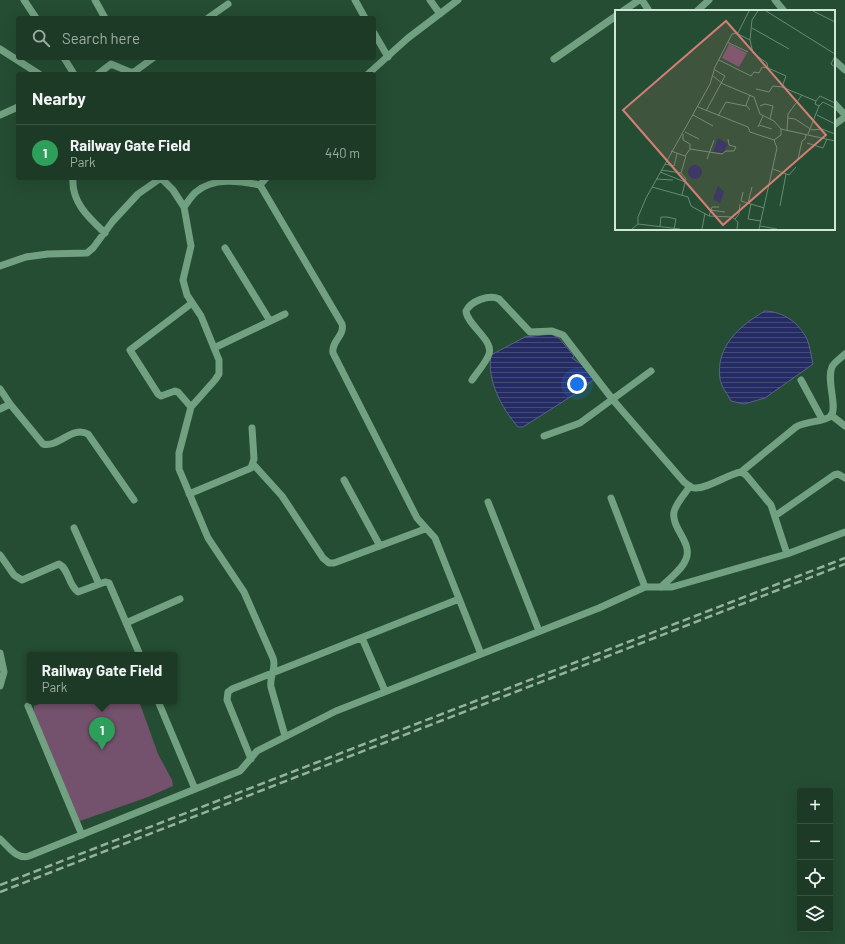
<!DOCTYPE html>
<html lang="en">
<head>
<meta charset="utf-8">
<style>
	body { margin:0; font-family:Barlow,sans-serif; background:#25412e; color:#f1f3f6 }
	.controls { position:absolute; right:12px; bottom:12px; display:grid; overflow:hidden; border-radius:4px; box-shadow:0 4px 16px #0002 }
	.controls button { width:36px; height:36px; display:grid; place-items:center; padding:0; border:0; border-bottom:1px solid #3a5443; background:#1c3a26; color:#f1f3f6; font:20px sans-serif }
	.you { position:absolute; left:577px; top:384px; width:14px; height:14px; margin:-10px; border:3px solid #fff; border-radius:50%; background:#1a73e8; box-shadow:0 0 0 6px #1a73e833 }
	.badge { display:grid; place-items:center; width:26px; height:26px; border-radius:50%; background:#ea580c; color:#fff; font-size:13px; font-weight:700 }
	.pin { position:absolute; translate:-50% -33px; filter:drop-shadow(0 1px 2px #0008) }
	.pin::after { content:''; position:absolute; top:21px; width:14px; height:12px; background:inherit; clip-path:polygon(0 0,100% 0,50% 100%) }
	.popup { position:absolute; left:27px; top:652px; width:150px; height:52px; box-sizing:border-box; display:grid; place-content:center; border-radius:4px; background:#1c3a26; filter:drop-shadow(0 1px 3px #0005); font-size:13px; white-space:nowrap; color:#a0ada7 }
	.popup b { font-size:15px; color:#f1f3f6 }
	.popup::after { content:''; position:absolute; left:50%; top:100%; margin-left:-8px; border:8px solid transparent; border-top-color:#1c3a26 }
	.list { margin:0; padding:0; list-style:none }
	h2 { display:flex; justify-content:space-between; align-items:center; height:52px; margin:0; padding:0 16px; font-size:17px }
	h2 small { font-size:13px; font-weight:400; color:#a0ada7 }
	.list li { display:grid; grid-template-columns:26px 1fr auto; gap:12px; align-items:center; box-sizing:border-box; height:56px; padding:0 16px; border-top:1px solid #3a5443 }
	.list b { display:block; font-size:15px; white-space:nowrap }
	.list p { margin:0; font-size:13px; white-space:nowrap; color:#a0ada7 }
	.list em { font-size:13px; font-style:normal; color:#a0ada7 }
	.icon { flex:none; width:22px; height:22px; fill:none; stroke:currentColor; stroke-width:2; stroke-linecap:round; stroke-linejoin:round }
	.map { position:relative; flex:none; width:845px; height:944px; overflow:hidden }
	.search { position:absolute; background:#1c3a26; box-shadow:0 4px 16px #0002; left:16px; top:16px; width:360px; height:44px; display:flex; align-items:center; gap:10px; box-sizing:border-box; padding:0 14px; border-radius:4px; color:#a0ada7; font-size:15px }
	.panel { position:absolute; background:#1c3a26; box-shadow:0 4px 16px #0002; left:16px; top:72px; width:360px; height:108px; border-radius:4px }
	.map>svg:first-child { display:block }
	.park { fill:#74526d }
	.water { fill:url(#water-rules); stroke:#586486 }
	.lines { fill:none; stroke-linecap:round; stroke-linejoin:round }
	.minor { stroke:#71a180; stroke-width:7 }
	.rail { stroke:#96b29f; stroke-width:2.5; stroke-dasharray:8 4; stroke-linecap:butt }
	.inset-road { fill:none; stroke:#698a74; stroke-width:1 }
	.view { fill:#d37e76; fill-opacity:0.15; stroke:#d37e76; stroke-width:2 }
	.inset-edge { fill:none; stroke:#d0e6d6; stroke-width:2 }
</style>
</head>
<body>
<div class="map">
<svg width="845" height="944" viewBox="0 0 845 944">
	<defs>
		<pattern id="water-rules" width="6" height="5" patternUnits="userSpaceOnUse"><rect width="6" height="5" fill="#252c64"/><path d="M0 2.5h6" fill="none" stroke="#444b79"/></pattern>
	</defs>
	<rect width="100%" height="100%" fill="#254d33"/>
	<path class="park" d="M47 701H139L158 754 172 780 173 786 148 797 80 821 71 811 34 714V706Z"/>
	<path class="water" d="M765 311C784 312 798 322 807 339 810 346 811 356 813 364L765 398 744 404 731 401C728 395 721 386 720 379 715 347 740 325 765 311Z
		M551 334 559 338 574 356 572 358 581 364 594 379 581 390 579 389 578 392 523 427H518C501 407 487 381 491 355L525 337Z"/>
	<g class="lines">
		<path class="minor" d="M24 0 36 18
			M95 0 105 18
			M355 0 365 18
			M430 0 440 14
			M642 0 649 11
			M775 0 784 11
			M623 11 639 0
			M697 11 709 0
			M208 18 228 4
			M374 33 388 57
			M0 49 39 74
			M64 58 74 74
			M554 59 616 16
			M834 60 845 70
			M98 74 111 64 130 72H134L153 58
			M368 74 408 38 458 0
			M834 103 845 115
			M0 115 18 107
			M834 125 845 117
			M73 178C71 202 89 218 105 233
			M161 178 173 190 184 207
			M266 178 260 185C240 181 213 177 196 192 191 196 188 202 184 207L191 246 183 280 187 295 201 316 219 360V374L215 380 191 407 179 453V469L208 538 244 592 273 658C277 669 269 676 271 687L285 736
			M260 185 342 324C345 336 331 341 333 353L417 518 435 538 481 654
			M225 248 270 321
			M0 266 26 257 48 254 87 253 93 248 113 221 138 194 161 178
			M214 348 285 314
			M472 380C477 372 486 363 489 354 494 340 467 325 466 311 471 301 489 294 499 299L530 332 552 331 563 335 613 400 684 482C687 484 691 488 695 488 707 489 728 474 741 472L746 475 771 505 787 554
			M801 380 822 419
			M0 389 10 404 43 444C59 448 72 425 88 434L134 500
			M191 407 178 392 175 391 161 396 158 394 130 350 192 303
			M0 409 10 404
			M831 415 845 426
			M544 436 580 423 651 371
			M253 464 282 496 323 558 329 563H334L425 529
			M741 472 796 427C805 421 825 422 831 416 838 407 826 380 832 367 834 362 841 358 845 354
			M344 480 380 546
			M189 494 251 468 254 459 252 428
			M611 498 645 587
			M488 502 539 631
			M775 516 834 475 838 474 845 478
			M74 528 99 584
			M0 555 14 575 22 580 59 564C69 569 68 585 78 592L105 582 109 583 140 655
			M661 587C669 579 682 570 686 559 693 543 671 528 674 512 676 503 685 494 690 486
			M126 623 180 599
			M362 638 385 691
			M0 653 4 672 0 686
			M158 701 195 789
			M28 706 82 835
			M251 759 227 700 228 692 232 689 459 599
			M0 839C9 847 17 860 29 856L240 771 257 751 336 711 599 608 645 587H672L787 554 845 532"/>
		<path class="rail" d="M0 885 845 558
			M0 892 845 564"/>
	</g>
	<g transform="translate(615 10)">
		<rect width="220" height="220" fill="#254d33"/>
		<path d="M114 34 132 43 124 57 107 48Z" fill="#74526d"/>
		<path d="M103 128 113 134 108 143 98 142ZM73 162a7 7 0 1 1 14 0a7 7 0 1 1-14 0ZM103 176 109 182 105 193 98 189Z" fill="#252c64"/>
		<path class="inset-road" d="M151 1 220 44M198 1 220 12M137 18 174 39M121 23 135 30 138 43 152 53 153 58 171 66 167 77M135 30 137 10 143 1M112 32 133 42M220 46 216 54 220 57M104 50 136 66 139 62 144 63 147 57 153 58M98 66 108 74 139 87 145 104 159 111 166 119V125L159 130 162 138 144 219M141 79 154 82 158 76 167 77 201 91 205 86 220 93M145 96 150 94 158 96 155 109M204 96 208 92 220 98M83 97 133 117 135 122 159 130M135 100 131 95 135 85M91 101 110 66 100 60M78 105 98 116M202 105 220 114M103 106 111 92 131 96M173 108 180 109 197 120 207 119 220 124M144 115 157 119M143 117 148 106M166 119 220 131M172 121 173 104 187 85M70 122 84 129M68 124V130L75 134V139M193 124 204 96 200 94 201 91M192 133 208 138 212 129M56 141 70 146 75 139 107 144 111 141H119L121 137 114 135 113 129M92 149 99 130M183 149 187 131 190 129 191 125M50 154 59 156 62 144M158 159 174 165 181 157M46 160 66 163M45 162 70 172M41 169 58 170M37 177 73 187 76 196 94 206 117 207 123 212 122 219M128 182 126 191 149 198M67 185 71 169 66 163 71 146M133 193 137 177M136 194 133 209 146 211M165 196 171 164M95 200 110 202M94 206 97 197H104M120 209 124 204 125 194M23 214 65 219M45 216 46 207H52L61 209 59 219M145 216 162 219M17 219 23 214V207L31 188 95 74 100 57 117 24 123 23 134 1M87 219 90 203"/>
		<path class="view" d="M111 11 211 125 108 215 8 100Z"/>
		<rect width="220" height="220" class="inset-edge"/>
	</g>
</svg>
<div class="controls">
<button>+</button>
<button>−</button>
<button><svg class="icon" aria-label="locate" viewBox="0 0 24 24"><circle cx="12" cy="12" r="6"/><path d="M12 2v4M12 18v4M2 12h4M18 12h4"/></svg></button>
<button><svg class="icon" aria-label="layers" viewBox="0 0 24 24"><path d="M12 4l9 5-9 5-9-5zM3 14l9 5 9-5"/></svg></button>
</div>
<div class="you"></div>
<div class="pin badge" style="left:102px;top:750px;background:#2e9e5b">1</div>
<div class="popup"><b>Railway Gate Field</b>Park</div>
<div class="search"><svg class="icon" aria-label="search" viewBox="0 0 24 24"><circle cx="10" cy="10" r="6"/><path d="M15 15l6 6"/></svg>Search here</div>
<section class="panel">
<h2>Nearby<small></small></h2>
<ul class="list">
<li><span class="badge" style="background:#2e9e5b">1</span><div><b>Railway Gate Field</b><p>Park</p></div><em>440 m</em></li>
</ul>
</section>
</div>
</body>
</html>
